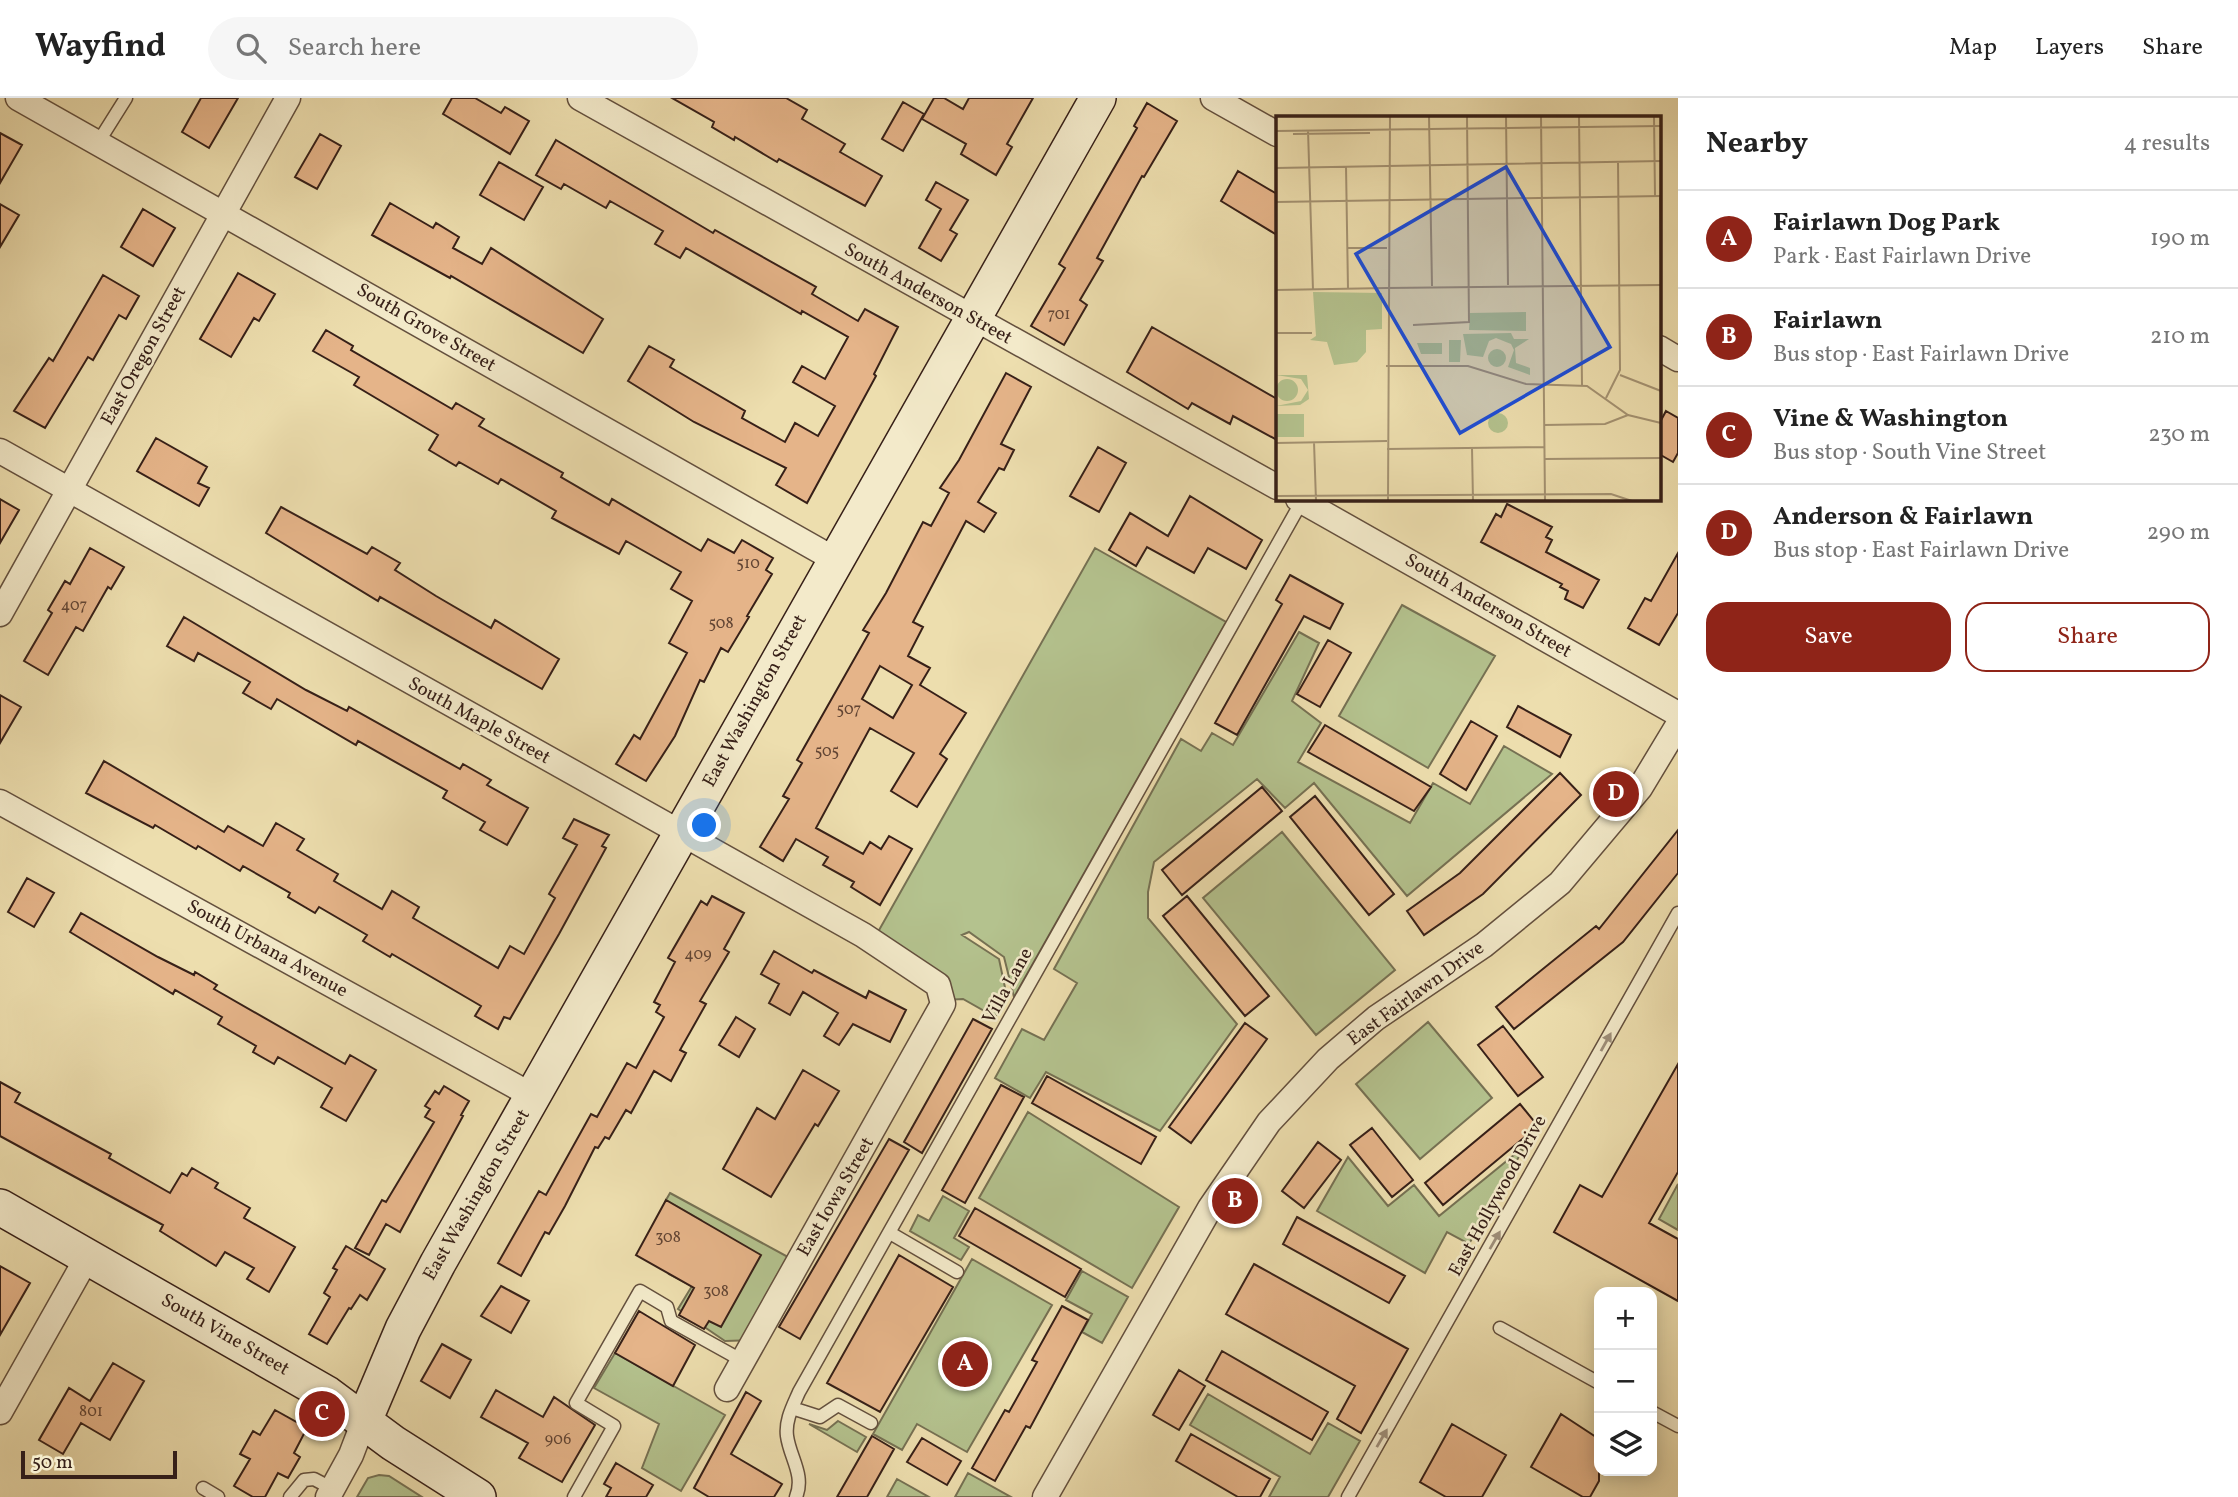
<!DOCTYPE html>
<html lang="en">
<head>
<meta charset="utf-8">
<style>
	body { margin:0; font-family:Vollkorn,serif; background:#f6f6f6; color:#222 }
	.controls { position:absolute; right:21px; bottom:21px; display:grid; overflow:hidden; border-radius:14px; box-shadow:0 4px 18px #0003 }
	.controls button { width:63px; height:63px; display:grid; place-items:center; padding:0; border:0; border-bottom:2px solid #e0e0e0; background:#fff; color:#222; font:35px sans-serif }
	.scale { position:absolute; left:21px; bottom:18px; width:156px; box-sizing:border-box; padding-left:7px; border:4px solid #372018; border-top:0; font-size:19px; line-height:24px; white-space:nowrap; color:#372018; -webkit-text-stroke:5px #f3eaca; paint-order:stroke }
	.you { position:absolute; left:705px; top:728px; width:24px; height:24px; margin:-18px; border:5px solid #fff; border-radius:50%; background:#1a73e8; box-shadow:0 0 0 10px #1a73e833 }
	.badge { display:grid; place-items:center; width:46px; height:46px; border-radius:50%; background:#8f2418; color:#fff; font-size:23px; font-weight:700 }
	.pin { position:absolute; translate:-50% -50%; border:4px solid #fff; box-shadow:0 2px 7px #0006 }
	.list { margin:0; padding:0; list-style:none }
	h2 { display:flex; justify-content:space-between; align-items:center; height:91px; margin:0; padding:0 28px; font-size:30px }
	h2 small { font-size:23px; font-weight:400; color:#767676 }
	.list li { display:grid; grid-template-columns:46px 1fr auto; gap:21px; align-items:center; box-sizing:border-box; height:98px; padding:0 28px; border-top:2px solid #e0e0e0 }
	.list b { display:block; font-size:26px; white-space:nowrap }
	.list p { margin:0; font-size:23px; white-space:nowrap; color:#767676 }
	.list em { font-size:23px; font-style:normal; color:#767676 }
	.actions { display:flex; gap:14px; padding:21px 28px }
	.actions a { flex:1; padding:16px 0; border:2px solid #8f2418; border-radius:21px; text-align:center; font-size:24px; color:#8f2418 }
	.actions .main { background:#8f2418; color:#fff }
	.icon { flex:none; width:38px; height:38px; fill:none; stroke:currentColor; stroke-width:2; stroke-linecap:round; stroke-linejoin:round }
	.map { position:relative; flex:none; width:1678px; height:1399px; overflow:hidden }
	header { display:flex; align-items:center; gap:42px; box-sizing:border-box; height:98px; padding:0 35px; background:#fff; border-bottom:2px solid #e0e0e0 }
	header strong { font-size:33px }
	nav { display:flex; gap:38px; margin-inline-start:auto; font-size:24px }
	.search { width:490px; height:63px; background:#f6f6f6; display:flex; align-items:center; gap:18px; box-sizing:border-box; padding:0 24px; border-radius:38px; color:#767676; font-size:26px }
	main { display:flex }
	aside { flex:1; background:#fff }
	.map>svg:first-child { display:block }
	.green { fill:#b4c28e; stroke:#767153; stroke-width:2 }
	.building { fill:#e5b489; stroke:#372018; stroke-width:2; fill-rule:evenodd }
	.lines { fill:none; stroke-linecap:round; stroke-linejoin:round }
	.service-casing { stroke:#64503e; stroke-width:15 }
	.minor-casing { stroke:#64503e; stroke-width:27 }
	.secondary-casing { stroke:#372018; stroke-width:38 }
	.service { stroke:#f3eaca; stroke-width:12 }
	.minor { stroke:#f3eaca; stroke-width:24 }
	.secondary { stroke:#f3eaca; stroke-width:35 }
	.oneway { fill:#9e8f7a }
	.labels { text-anchor:middle; dominant-baseline:central; stroke-width:5; stroke-linejoin:round; paint-order:stroke }
	.number-label { font-size:16px; fill:#624534 }
	.street-label { font-size:19px; fill:#372018; stroke:#f3eaca }
	.inset-road { fill:none; stroke:#a49272; stroke-width:2 }
	.view { fill:#1d4ed8; fill-opacity:0.15; stroke:#1d4ed8; stroke-width:3.5 }
	.inset-edge { fill:none; stroke:#372018; stroke-width:3.5 }
</style>
</head>
<body>
<header>
<strong>Wayfind</strong>
<div class="search"><svg class="icon" aria-label="search" viewBox="0 0 24 24"><circle cx="10" cy="10" r="6"/><path d="M15 15l6 6"/></svg>Search here</div>
<nav><a>Map</a><a>Layers</a><a>Share</a></nav>
</header>
<main>
<div class="map">
<svg width="1678" height="1399" viewBox="0 0 1678 1399">
	<rect width="100%" height="100%" fill="#eddeae"/>
	<filter id="stains"><feTurbulence type="fractalNoise" baseFrequency=".00286" numOctaves="4"/><feColorMatrix values="0 0 0 0 .2 0 0 0 0 .09 0 0 0 0 .02 0 0 0 .5 -.17"/></filter>
	<radialGradient id="worn" r=".72"><stop offset=".6" stop-color="#630" stop-opacity="0"/><stop offset="1" stop-color="#630" stop-opacity=".3"/></radialGradient>
	<path class="green" d="M1095 450 1226 524 1014 899 1004 859 969 834 962 837 999 861 1007 899 995 919 963 901 945 902 874 841Z
		M1402 507 1495 558 1428 670 1339 618Z
		M1299 534 1319 545 1292 603 1321 625 1298 664 1410 725 1433 685 1470 706 1504 648 1552 676 1407 798 1314 685 1285 710 1257 681 1154 764 1148 794V820L1237 926 1160 1033 1046 974 1030 1000 995 980 1022 931 1044 942 1077 885 1054 871 1181 641 1201 653 1212 635 1233 647Z
		M1282 734 1395 872 1316 937 1203 800Z
		M1428 924 1492 1000 1420 1061 1356 986Z
		M1028 1014 1179 1109 1132 1190 979 1100Z
		M1525 1048 1469 1146 1447 1134 1425 1175 1317 1113 1348 1059 1388 1108 1414 1087 1439 1118Z
		M1678 1086V1132L1659 1121Z
		M670 1095 799 1165 756 1242 725 1243 678 1211 692 1188 669 1176 701 1122 666 1102Z
		M943 1098 969 1113 954 1140 969 1149 961 1162 910 1133 918 1117 929 1123Z
		M972 1161 1052 1207 967 1354 917 1326 902 1352 873 1336Z
		M1082 1173 1128 1199 1102 1245 1082 1234 1092 1216 1066 1202Z
		M615 1255 725 1317 681 1393 642 1370 659 1326 594 1290Z
		M1208 1296 1310 1356 1328 1325 1360 1343 1328 1399H1269L1280 1379 1190 1327Z
		M838 1323 866 1339 857 1354 809 1326 827 1332Z
		M968 1375 1011 1399H955Z
		M379 1377 389 1378 422 1399H357L368 1380Z
		M897 1381 929 1399H887Z"/>
	<path class="building" d="M201 0H238L209 50 182 34Z
		M452 0H475L501 15 505 9 529 23 510 56 443 16Z
		M672 0H786L807 12 802 21 845 46 840 54 882 78 865 108 779 61 777 64 735 39 734 42 712 29 714 24Z
		M934 0H944L963 11 969 0H1033L1007 46 1012 49 996 77 961 56 966 46 922 21Z
		M903 4 924 16 903 53 882 41Z
		M1147 5 1177 23 1144 79 1142 78 1097 160 1103 163 1080 202 1087 207 1064 247 1031 228 1065 170 1059 166 1137 30 1134 28Z
		M0 35 22 47 0 85Z
		M320 36 341 48 317 91 295 79Z
		M556 42 713 135 715 132 816 189 812 196 858 223 865 211 898 229 874 276 876 278 807 405 776 387 786 370 694 324 628 283 649 248 674 262 670 269 745 313 742 320 785 344 795 325 818 338 835 308 793 284 802 268 825 281 848 239 802 213 801 216 686 150 680 160 655 146 663 133 610 103 606 110 564 86 561 91 536 77Z
		M499 64 543 89 524 122 480 97Z
		M1238 73 1277 96V137L1221 103Z
		M936 84 968 102 950 132 957 136 941 163 919 150 941 111 926 102Z
		M390 105 433 130 436 125 459 139 453 150 482 166 491 150 603 221 583 255 451 178 450 180 372 137Z
		M0 106 19 117 0 149Z
		M143 111 175 130 153 168 121 149Z
		M238 175 275 196 259 223 254 220 231 259 200 241Z
		M103 177 139 198 126 221 119 217 93 262 88 259 45 330 14 313 49 260 53 263Z
		M1152 229 1277 301V342L1233 318 1230 326 1192 305 1188 311 1127 274Z
		M326 232 353 248 351 252 452 311 456 305 484 321 479 328 563 375 561 379 609 407 612 401 701 453 708 441 734 455 742 442 773 460 766 472 772 476 747 518 749 519 728 554 721 550 704 584 700 582 675 638 646 683 616 666 634 637 640 641 687 555 669 545 692 503 671 491 681 474 626 443 619 456 552 420 556 413 501 381 498 386 459 364 456 368 429 352 438 337 354 287 359 279 313 253Z
		M1006 275 1031 289 1001 346 1014 352 1004 372 999 370 978 404 996 415 984 434 966 423 913 524 923 529 908 558 930 570 920 587 966 615 940 656 947 661 917 709 891 693 914 655 870 630 816 730 863 756 870 744 881 751 889 738 912 751 880 807 851 789 854 784 823 767 828 759 796 741 783 763 760 749 789 701 783 698 802 665 797 662 869 535 863 532 886 495 923 424 931 428 949 395 940 390 959 362ZM880 568 912 587 893 620 862 601Z
		M1666 313 1678 320V355L1673 364 1659 356V326Z
		M156 340 207 369 198 385 209 390 199 408 137 373Z
		M1098 349 1126 365 1099 414 1070 398Z
		M1190 398 1262 442 1246 471 1208 450 1194 475 1147 449 1136 468 1109 452 1130 415 1168 438Z
		M0 401 19 412 0 445Z
		M1507 406 1552 429 1546 439 1552 442 1546 454 1599 482 1583 510 1565 501 1568 493 1560 489 1562 486 1481 444 1496 416 1501 419Z
		M281 409 367 456 372 449 400 465 395 472 436 498 491 530 495 522 559 561 542 591 380 499 378 503 266 435Z
		M90 450 124 469 111 491 108 489 83 533 76 529 48 577 24 563 52 515 48 512 65 483 70 486Z
		M1678 455V515L1659 547 1628 530 1645 500 1651 503Z
		M1290 477 1343 506 1330 531 1304 518 1237 637 1215 625 1282 506 1276 502Z
		M184 519 306 592 347 613 349 609 460 671 463 666 491 682 487 687 528 710 507 747 480 732 485 724 443 700 447 693 358 643 356 647 277 601 271 611 243 595 250 584 198 555 194 563 167 548Z
		M1328 542 1351 555 1320 609 1297 596Z
		M0 597 21 609 0 645Z
		M1518 608 1571 637 1560 659 1507 629Z
		M1471 623 1497 638 1466 692 1440 676Z
		M1325 627 1431 689 1414 713 1308 654Z
		M104 663 224 734 228 728 263 748 276 725 304 741 297 752 338 776 334 783 382 811 392 793 419 809 413 820 498 870 510 848 524 856 555 800 549 796 577 747 563 740 574 721 609 737 602 748 606 750 559 836 510 921 504 919 498 931 475 918 481 908 392 856 390 859 363 843 367 837 319 809 315 815 288 799 290 795 243 768 240 773 198 748 196 751 155 727 153 730 86 695Z
		M1560 675 1581 697 1483 796 1424 837 1407 813 1460 775Z
		M1262 689 1282 713 1182 797 1162 772Z
		M1315 698 1394 796 1369 817 1290 719Z
		M1678 732V775L1623 844 1514 931 1496 909 1596 828 1599 831Z
		M27 780 54 795 34 829 8 814Z
		M712 798 744 815 724 851 729 854 700 903 706 906 680 952 686 955 671 983 654 973 631 1015 626 1012 609 1041 605 1039 598 1050 595 1049 565 1108 549 1136 545 1134 521 1178 498 1165 539 1093 546 1097 591 1016 597 1019 627 965 636 970 664 919 656 914 660 907 654 904 675 864 668 860 701 803 707 807Z
		M1187 798 1269 898 1245 918 1163 818Z
		M81 815 158 859 194 877 195 874 217 887 214 891 345 966 350 957 376 972 346 1023 321 1009 332 990 278 959 274 966 253 954 256 948 218 926 222 919 175 892 173 896 70 834Z
		M774 853 812 875 814 872 866 900 869 893 906 912 890 944 853 926 839 947 824 938 838 915 803 894 790 917 769 905 779 886 761 876Z
		M736 919 755 931 739 959 719 947Z
		M973 921 992 931 922 1055 904 1044Z
		M1245 925 1267 941 1191 1045 1169 1029Z
		M1503 928 1543 979 1518 998 1478 947Z
		M1678 966V1074L1649 1125 1678 1141V1203L1554 1134 1580 1087 1602 1099Z
		M803 972 839 993 818 1028 815 1026 771 1099 723 1071 757 1010 775 1021Z
		M1047 978 1156 1039 1141 1066 1032 1005Z
		M0 984 20 995 15 1004 111 1056 109 1060 170 1095 182 1075 187 1078 192 1070 218 1085 215 1090 250 1110 244 1120 295 1149 269 1194 247 1181 254 1170 225 1154 216 1168 160 1133 163 1127 0 1038Z
		M1001 987 1024 999 965 1105 942 1092Z
		M444 988 469 1003 461 1017 463 1018 400 1134 386 1126 369 1157 355 1150 382 1102 386 1104 434 1024 425 1019 430 1011 425 1008 435 993 439 996Z
		M1520 1006 1538 1028 1443 1107 1425 1085Z
		M1372 1030 1413 1082 1392 1099 1350 1047Z
		M889 1041 909 1052 800 1241 779 1229Z
		M1318 1044 1341 1062 1304 1110 1282 1093Z
		M666 1102 761 1157 721 1229 709 1223 704 1231 679 1217 694 1190 636 1157Z
		M975 1110 1081 1171 1065 1199 959 1138Z
		M1297 1119 1405 1178 1389 1205 1283 1146Z
		M346 1148 385 1171 367 1202 360 1197 351 1211 349 1210 327 1246 309 1236 330 1199 324 1195 337 1172 333 1170Z
		M899 1157 953 1189 880 1314 827 1285Z
		M1254 1166 1408 1251 1361 1335 1337 1321 1355 1288 1226 1216Z
		M0 1168 30 1185 0 1237Z
		M501 1188 529 1203 511 1235 481 1218Z
		M1062 1208 1088 1222 1030 1330 1026 1328 995 1383 972 1370 1005 1312 1009 1314 1037 1264 1032 1262Z
		M639 1213 695 1247 673 1288 615 1255Z
		M442 1246 471 1262 450 1300 421 1283Z
		M1222 1253 1328 1314 1312 1342 1206 1282Z
		M113 1265 144 1283 110 1342 81 1325 63 1356 39 1342 69 1290 90 1303Z
		M1179 1272 1205 1288 1179 1332 1153 1317Z
		M496 1292 543 1319 554 1299 595 1327 562 1384 519 1360 528 1345 481 1319Z
		M746 1294 761 1303 731 1356 782 1386 774 1399H709L694 1390Z
		M275 1312 307 1330 294 1355 300 1359 288 1380 278 1375 265 1399H253L234 1388 250 1361 240 1356 253 1333 260 1337Z
		M1561 1316 1599 1341V1383L1590 1399H1583L1531 1369Z
		M1452 1326 1506 1357 1482 1399H1446L1420 1384Z
		M1191 1336 1270 1381 1260 1399H1238L1176 1363Z
		M872 1338 894 1351 867 1399H837Z
		M922 1340 961 1363 947 1387 907 1364Z
		M616 1365 653 1387 646 1399H606L611 1390 604 1386Z"/>
	<g class="lines">
		<g class="service-casing">
			<path id="service" d="M99 43 126 0
				M890 1135 957 1174
				M1500 1230 1599 1285
				M792 1310 820 1319 838 1307 871 1325
				M1652 1314 1678 1328
				M203 1390 218 1399
				M290 1399 304 1382 314 1381 333 1391
				M574 1399 614 1328 576 1305 640 1193 667 1209 671 1223 743 1263
				M796 1399C805 1377 790 1360 787 1338 785 1322 793 1308 799 1294L1302 403
				M1348 1399 1678 815"/>
		</g>
		<g class="minor-casing">
			<path id="minor" d="M18 0 834 461
				M580 0 1277 389
				M1213 0 1277 36
				M1659 250 1678 261
				M0 353 863 837 938 887 943 906 727 1291
				M1298 401 1678 616
				M0 516 288 0
				M0 704 533 998
				M0 1314 88 1158
				M328 1399 351 1357 364 1323
				M1045 1399 1210 1110 1269 1024 1328 961 1376 920 1484 847 1560 785 1640 690 1678 627"/>
		</g>
		<g class="secondary-casing">
			<path id="secondary" d="M0 1109 327 1296 393 1345 478 1399
				M364 1323 403 1231 438 1165 1098 0"/>
		</g>
		<use href="#service" class="service"/>
		<use href="#minor" class="minor"/>
		<use href="#secondary" class="secondary"/>
	</g>
	<defs><path id="oneway-solid" d="M-6-.8H1V-3.2L6.5 0L1 3.2V.8H-6Z" transform="scale(1.75)"/></defs>
	<g class="oneway">
		<use href="#oneway-solid" transform="translate(1606 944) rotate(-61)"/>
		<use href="#oneway-solid" transform="translate(1495 1142) rotate(-60)"/>
		<use href="#oneway-solid" transform="translate(1382 1340) rotate(-60)"/>
	</g>
	<g class="labels">
		<g class="number-label">
			<text x="1059" y="217">701</text>
			<text x="748" y="466">510</text>
			<text x="74" y="508">407</text>
			<text x="721" y="526">508</text>
			<text x="849" y="612">507</text>
			<text x="827" y="654">505</text>
			<text x="698" y="857">409</text>
			<text x="668" y="1140">308</text>
			<text x="716" y="1194">308</text>
			<text x="91" y="1314">801</text>
			<text x="558" y="1342">906</text>
		</g>
		<g class="street-label">
			<text transform="translate(928 196) rotate(29)">South Anderson Street</text>
			<text transform="translate(426 230) rotate(30)">South Grove Street</text>
			<text transform="translate(144 258) rotate(-61)">East Oregon Street</text>
			<text transform="translate(1488 508) rotate(30)">South Anderson Street</text>
			<text transform="translate(755 603) rotate(-61)">East Washington Street</text>
			<text transform="translate(479 623) rotate(29)">South Maple Street</text>
			<text transform="translate(267 851) rotate(29)">South Urbana Avenue</text>
			<text transform="translate(1008 888) rotate(-61)">Villa Lane</text>
			<text transform="translate(1416 896) rotate(-36)">East Fairlawn Drive</text>
			<text transform="translate(477 1097) rotate(-60)">East Washington Street</text>
			<text transform="translate(1498 1098) rotate(-61)">East Hollywood Drive</text>
			<text transform="translate(836 1099) rotate(-60)">East Iowa Street</text>
			<text transform="translate(225 1237) rotate(30)">South Vine Street</text>
		</g>
	</g>
	<g transform="translate(1276 18)">
		<rect width="385" height="385" fill="#eddeae"/>
		<path d="M37 176 106 177V213L90 214V236L81 246 58 249 51 226 34 224 40 220ZM250 196V215L193 214 194 197ZM235 217 238 223H253L239 232 240 247 254 252V259L232 251 238 234 235 228 220 222 213 225 207 241 191 239 187 218ZM173 224H185L184 246H173ZM141 227H166V238H145ZM212 242a9 9 0 1 1 18 0a9 9 0 1 1-18 0ZM0 259H31L33 283 24 289 0 290 25 285 32 274 25 263ZM0 274a11 11 0 1 1 22 0a11 11 0 1 1-22 0ZM212 307a10 10 0 1 1 20 0a10 10 0 1 1-20 0ZM0 298H28V321H0Z" fill="#b4c28e"/>
		<path class="inset-road" d="M153 0 156 170M230 0 232 169M265 0 269 385M303 0 306 269M378 0 379 80M32 14 37 174M0 15 385 10M17 18 94 17M70 50 72 173M0 52 385 45M384 80 385 149M0 86 385 80M72 132H111M111 172 385 169M0 174 111 172M137 209 193 206 191 0M0 217H36M110 250H192L250 268 311 270 352 299 385 307M344 259 385 275M330 282 344 254 342 45M268 309 329 308 352 299M38 326 40 385M0 327 111 325M196 332 197 385M111 333 269 331M269 343 385 342M0 380 335 378 356 385M112 385 114 0"/>
		<path class="view" d="M230 51 334 231 184 317 80 138Z"/>
		<rect width="385" height="385" class="inset-edge"/>
	</g>
	<rect width="100%" height="100%" filter="url(#stains)"/>
	<rect width="100%" height="100%" fill="url(#worn)"/>
</svg>
<div class="controls">
<button>+</button>
<button>−</button>
<button><svg class="icon" aria-label="layers" viewBox="0 0 24 24"><path d="M12 4l9 5-9 5-9-5zM3 14l9 5 9-5"/></svg></button>
</div>
<div class="scale">50 m</div>
<div class="you"></div>
<div class="pin badge" style="left:965px;top:1266px">A</div>
<div class="pin badge" style="left:1235px;top:1103px">B</div>
<div class="pin badge" style="left:322px;top:1316px">C</div>
<div class="pin badge" style="left:1616px;top:696px">D</div>
</div>
<aside>
<h2>Nearby<small>4 results</small></h2>
<ul class="list">
<li><span class="badge">A</span><div><b>Fairlawn Dog Park</b><p>Park · East Fairlawn Drive</p></div><em>190 m</em></li>
<li><span class="badge">B</span><div><b>Fairlawn</b><p>Bus stop · East Fairlawn Drive</p></div><em>210 m</em></li>
<li><span class="badge">C</span><div><b>Vine &amp; Washington</b><p>Bus stop · South Vine Street</p></div><em>230 m</em></li>
<li><span class="badge">D</span><div><b>Anderson &amp; Fairlawn</b><p>Bus stop · East Fairlawn Drive</p></div><em>290 m</em></li>
</ul>
<div class="actions"><a class="main">Save</a><a>Share</a></div>
</aside>
</main>
</body>
</html>
